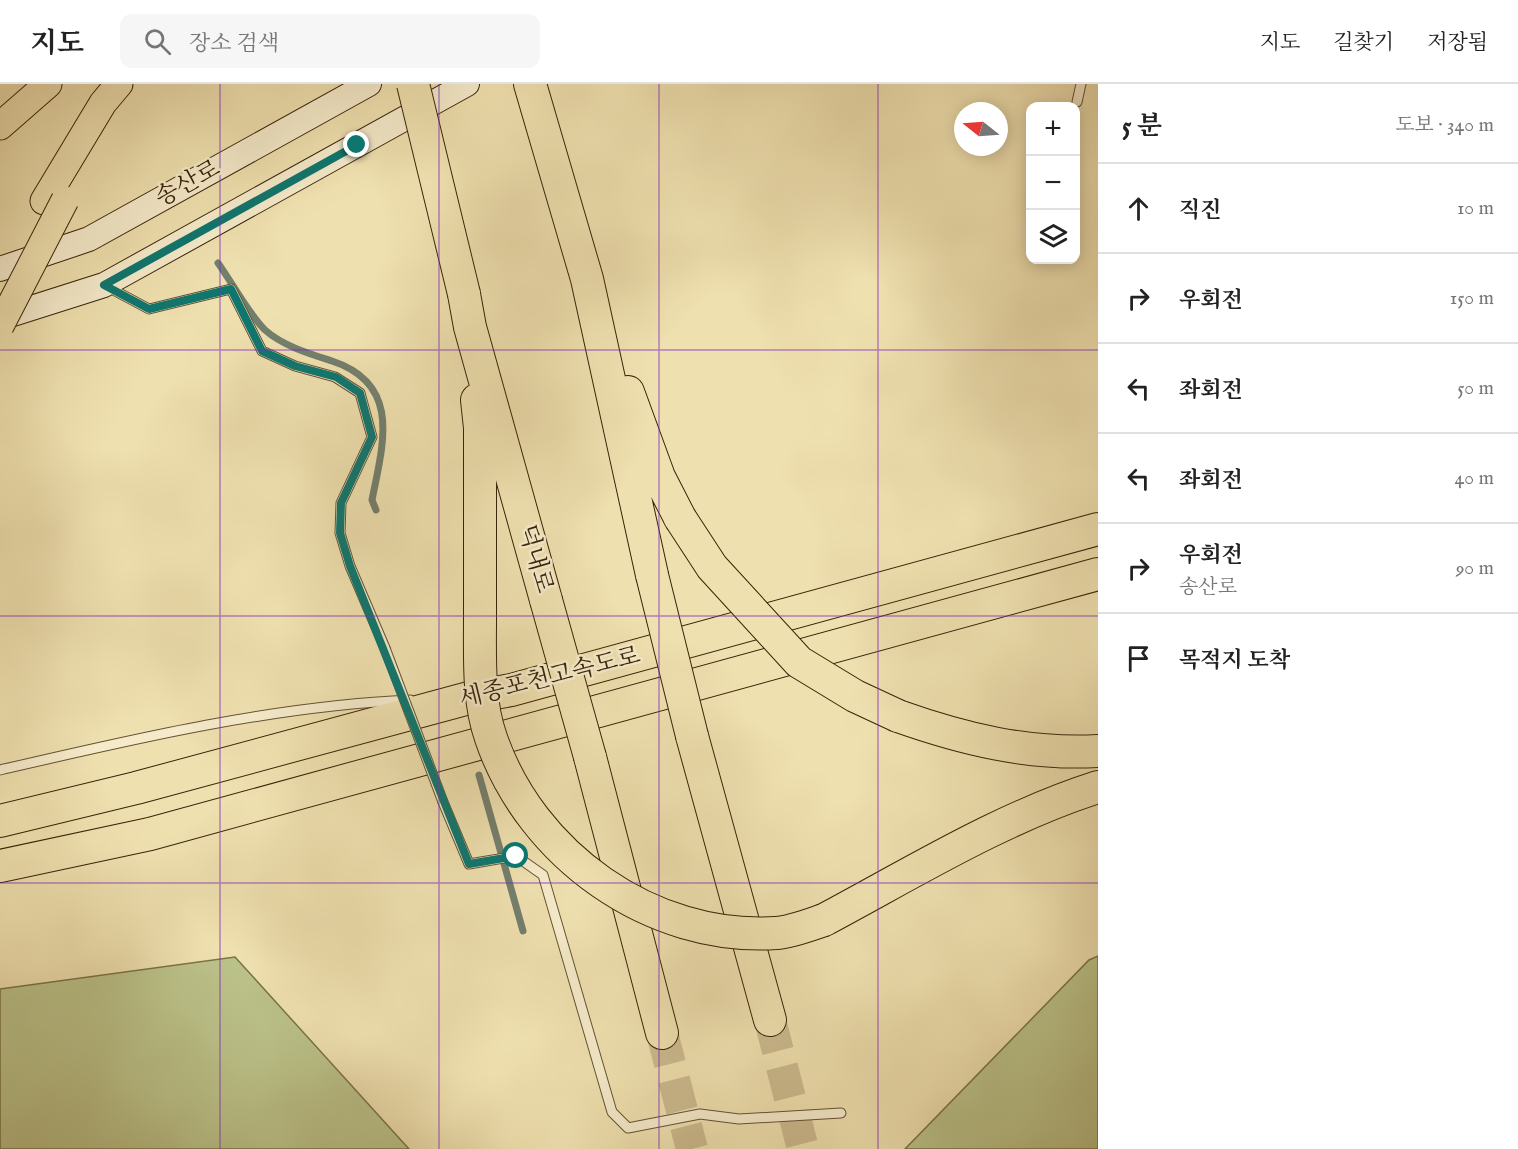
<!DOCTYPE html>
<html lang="ko">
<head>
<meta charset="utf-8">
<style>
	body { margin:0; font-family:"IM FELL English","Noto Serif KR",serif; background:#f6f6f6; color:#222 }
	.controls { position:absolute; right:18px; top:18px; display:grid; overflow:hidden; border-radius:12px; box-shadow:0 3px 15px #0003 }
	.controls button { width:54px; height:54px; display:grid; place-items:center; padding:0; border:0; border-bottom:2px solid #e0e0e0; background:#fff; color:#222; font:30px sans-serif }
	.compass { position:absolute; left:954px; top:18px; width:54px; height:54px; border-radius:50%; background:#fff; box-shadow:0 3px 15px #0003; rotate:287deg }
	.stop { position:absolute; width:18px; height:18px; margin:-14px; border:4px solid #0f766e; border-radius:50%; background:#fff }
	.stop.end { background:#0f766e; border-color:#fff; box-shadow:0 2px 6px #0008 }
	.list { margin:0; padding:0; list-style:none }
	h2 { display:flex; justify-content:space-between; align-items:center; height:78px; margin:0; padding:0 24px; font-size:26px }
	h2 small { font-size:20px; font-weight:400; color:#767676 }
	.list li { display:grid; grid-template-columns:39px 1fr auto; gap:18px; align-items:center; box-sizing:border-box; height:90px; padding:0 24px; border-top:2px solid #e0e0e0 }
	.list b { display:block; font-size:22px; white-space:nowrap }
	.list p { margin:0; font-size:20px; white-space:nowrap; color:#767676 }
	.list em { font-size:20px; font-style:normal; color:#767676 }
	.icon { flex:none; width:33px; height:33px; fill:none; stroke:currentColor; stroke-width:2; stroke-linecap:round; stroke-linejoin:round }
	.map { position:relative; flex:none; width:1098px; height:1065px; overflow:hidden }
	header { display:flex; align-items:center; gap:36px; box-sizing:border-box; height:84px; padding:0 30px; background:#fff; border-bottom:2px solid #e0e0e0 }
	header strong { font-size:28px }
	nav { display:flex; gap:33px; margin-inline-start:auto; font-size:21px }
	.search { width:420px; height:54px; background:#f6f6f6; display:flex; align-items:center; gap:15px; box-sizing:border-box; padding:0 21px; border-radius:12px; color:#767676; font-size:22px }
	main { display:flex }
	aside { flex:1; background:#fff }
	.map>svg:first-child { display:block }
	.green { fill:#bbc289; stroke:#7a7248; stroke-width:1.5 }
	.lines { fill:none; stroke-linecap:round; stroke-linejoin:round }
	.stream { stroke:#737f6d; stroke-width:7 }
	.highway-tunnel { stroke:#cbba8e; stroke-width:32; stroke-dasharray:32 16; stroke-linecap:butt }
	.lane-casing { stroke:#665232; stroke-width:11 }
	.secondary-casing { stroke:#392308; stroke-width:26 }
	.primary-casing { stroke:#392308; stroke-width:29 }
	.highway-casing { stroke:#392308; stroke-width:34 }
	.lane { stroke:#f5ebcb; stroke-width:9 }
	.secondary { stroke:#f5ebcb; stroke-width:24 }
	.primary { stroke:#efe0af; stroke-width:27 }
	.highway { stroke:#efe0af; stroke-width:32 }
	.lane-bridge-casing { stroke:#665232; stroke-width:11; stroke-linecap:butt }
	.primary-bridge-casing { stroke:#392308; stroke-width:29; stroke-linecap:butt }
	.highway-bridge-casing { stroke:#392308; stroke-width:34; stroke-linecap:butt }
	.lane-bridge { stroke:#f5ebcb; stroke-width:9 }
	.primary-bridge { stroke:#efe0af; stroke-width:27 }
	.highway-bridge { stroke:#efe0af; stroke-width:32 }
	.route { stroke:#0f766e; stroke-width:8 }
	.grid { fill:none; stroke:#7b2cbf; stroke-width:1.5; stroke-opacity:0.55 }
	.labels { text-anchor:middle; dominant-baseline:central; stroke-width:5; stroke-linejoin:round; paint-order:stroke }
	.street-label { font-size:24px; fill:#392308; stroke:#f5ebcb }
</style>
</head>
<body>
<header>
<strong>지도</strong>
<div class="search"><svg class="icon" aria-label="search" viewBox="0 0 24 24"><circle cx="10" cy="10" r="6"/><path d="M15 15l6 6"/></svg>장소 검색</div>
<nav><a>지도</a><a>길찾기</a><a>저장됨</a></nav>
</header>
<main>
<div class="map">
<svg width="1098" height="1065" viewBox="0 0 1098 1065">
	<rect width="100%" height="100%" fill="#efe0af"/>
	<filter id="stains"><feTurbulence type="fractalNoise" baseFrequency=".00333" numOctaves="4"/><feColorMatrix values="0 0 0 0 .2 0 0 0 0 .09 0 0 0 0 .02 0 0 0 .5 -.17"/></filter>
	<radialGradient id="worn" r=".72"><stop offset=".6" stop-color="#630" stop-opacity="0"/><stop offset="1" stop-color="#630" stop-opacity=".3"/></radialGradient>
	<path class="green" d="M1098 872V1065H905L1089 876Z
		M235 873 409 1065H0V905Z"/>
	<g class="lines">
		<path class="stream" d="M218 179C231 197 250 232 265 246 283 262 310 270 332 277 402 300 383 360 372 416L376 426
			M479 691 523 847"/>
		<path class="highway-tunnel" d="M770 936 803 1065
			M662 949 692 1065"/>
		<g class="lane-casing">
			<path id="lane" d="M1077 18 1081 0
				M106 202 149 225 231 205 262 267 295 282 335 293 360 309 372 353 341 419 340 449 350 482 385 564
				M0 686C133 655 273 622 410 616
				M443 718 469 780 516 772 543 791 612 1028 628 1044 700 1030 739 1035 841 1029"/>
		</g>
		<g class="secondary-casing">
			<path id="secondary" d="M0 185 89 155 369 0
				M0 234 104 201 467 0"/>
		</g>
		<g class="primary-casing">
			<path id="primary" d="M0 42 48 0
				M44 117 103 19 119 0"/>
		</g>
		<g class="highway-casing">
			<path id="highway" d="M530 0 587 195 652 491
				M464 210 470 243 546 516
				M628 308 659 393 680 434
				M477 316 480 344V536
				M898 632C963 655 1028 671 1098 667
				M692 652 770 936
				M590 673 662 949
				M0 737 136 704 469 614 511 606 1098 445
				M0 782 150 750 1098 490
				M824 836C914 788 1001 734 1098 703"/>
		</g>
		<use href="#lane" class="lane"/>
		<use href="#secondary" class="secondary"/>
		<use href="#primary" class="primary"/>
		<use href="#highway" class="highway"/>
		<g class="lane-bridge-casing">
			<path id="lane-bridge" d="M385 564 443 718"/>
		</g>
		<g class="primary-bridge-casing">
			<path id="primary-bridge" d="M0 242 65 116"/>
		</g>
		<g class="highway-bridge-casing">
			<path id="highway-bridge" d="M413 0 464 210
				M680 434 712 483 799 578 855 612 898 632
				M652 491 692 652
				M546 516 590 673
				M480 536C480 574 478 618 491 654 531 771 651 857 776 849 791 848 809 841 824 836"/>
		</g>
		<use href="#lane-bridge" class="lane-bridge"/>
		<use href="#primary-bridge" class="primary-bridge"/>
		<use href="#highway-bridge" class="highway-bridge"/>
	</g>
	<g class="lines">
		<path class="route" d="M357 61 104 201 149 225 231 205 262 267 295 282 336 293 360 309 372 353 341 419 340 449 350 482 469 780 516 772"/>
	</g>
	<path class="grid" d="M220 0V1065M439 0V1065M659 0V1065M878 0V1065M0 266H1098M0 532H1098M0 799H1098"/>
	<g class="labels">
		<g class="street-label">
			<text transform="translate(188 100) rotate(-29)">송산로</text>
			<text transform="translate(535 475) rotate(74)">덕내로</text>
			<text transform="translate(550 594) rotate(-14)">세종포천고속도로</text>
		</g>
	</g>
	<rect width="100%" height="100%" filter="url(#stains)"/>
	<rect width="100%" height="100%" fill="url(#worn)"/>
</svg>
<div class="controls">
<button>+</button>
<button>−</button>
<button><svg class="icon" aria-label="layers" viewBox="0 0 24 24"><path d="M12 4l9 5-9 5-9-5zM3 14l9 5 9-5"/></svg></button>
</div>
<svg class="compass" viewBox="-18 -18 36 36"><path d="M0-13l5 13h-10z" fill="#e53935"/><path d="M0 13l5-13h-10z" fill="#767676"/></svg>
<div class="stop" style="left:516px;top:772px"></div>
<div class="stop end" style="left:357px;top:61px"></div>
</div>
<aside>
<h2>5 분<small>도보 · 340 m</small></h2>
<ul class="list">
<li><svg class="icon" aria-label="ahead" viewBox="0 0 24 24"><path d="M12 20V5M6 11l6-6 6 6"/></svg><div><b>직진</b></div><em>10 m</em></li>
<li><svg class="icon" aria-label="right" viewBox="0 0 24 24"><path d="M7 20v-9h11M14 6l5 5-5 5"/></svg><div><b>우회전</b></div><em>150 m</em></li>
<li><svg class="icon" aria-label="left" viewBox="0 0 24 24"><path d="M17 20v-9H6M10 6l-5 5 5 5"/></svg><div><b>좌회전</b></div><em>50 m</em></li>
<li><svg class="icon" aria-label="left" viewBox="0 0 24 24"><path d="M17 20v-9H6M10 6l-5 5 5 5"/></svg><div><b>좌회전</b></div><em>40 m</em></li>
<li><svg class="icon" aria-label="right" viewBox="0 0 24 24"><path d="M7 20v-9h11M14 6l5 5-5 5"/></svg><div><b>우회전</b><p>송산로</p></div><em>90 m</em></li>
<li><svg class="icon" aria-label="arrive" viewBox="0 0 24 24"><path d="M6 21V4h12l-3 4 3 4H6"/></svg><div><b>목적지 도착</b></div></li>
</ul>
</aside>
</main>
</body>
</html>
